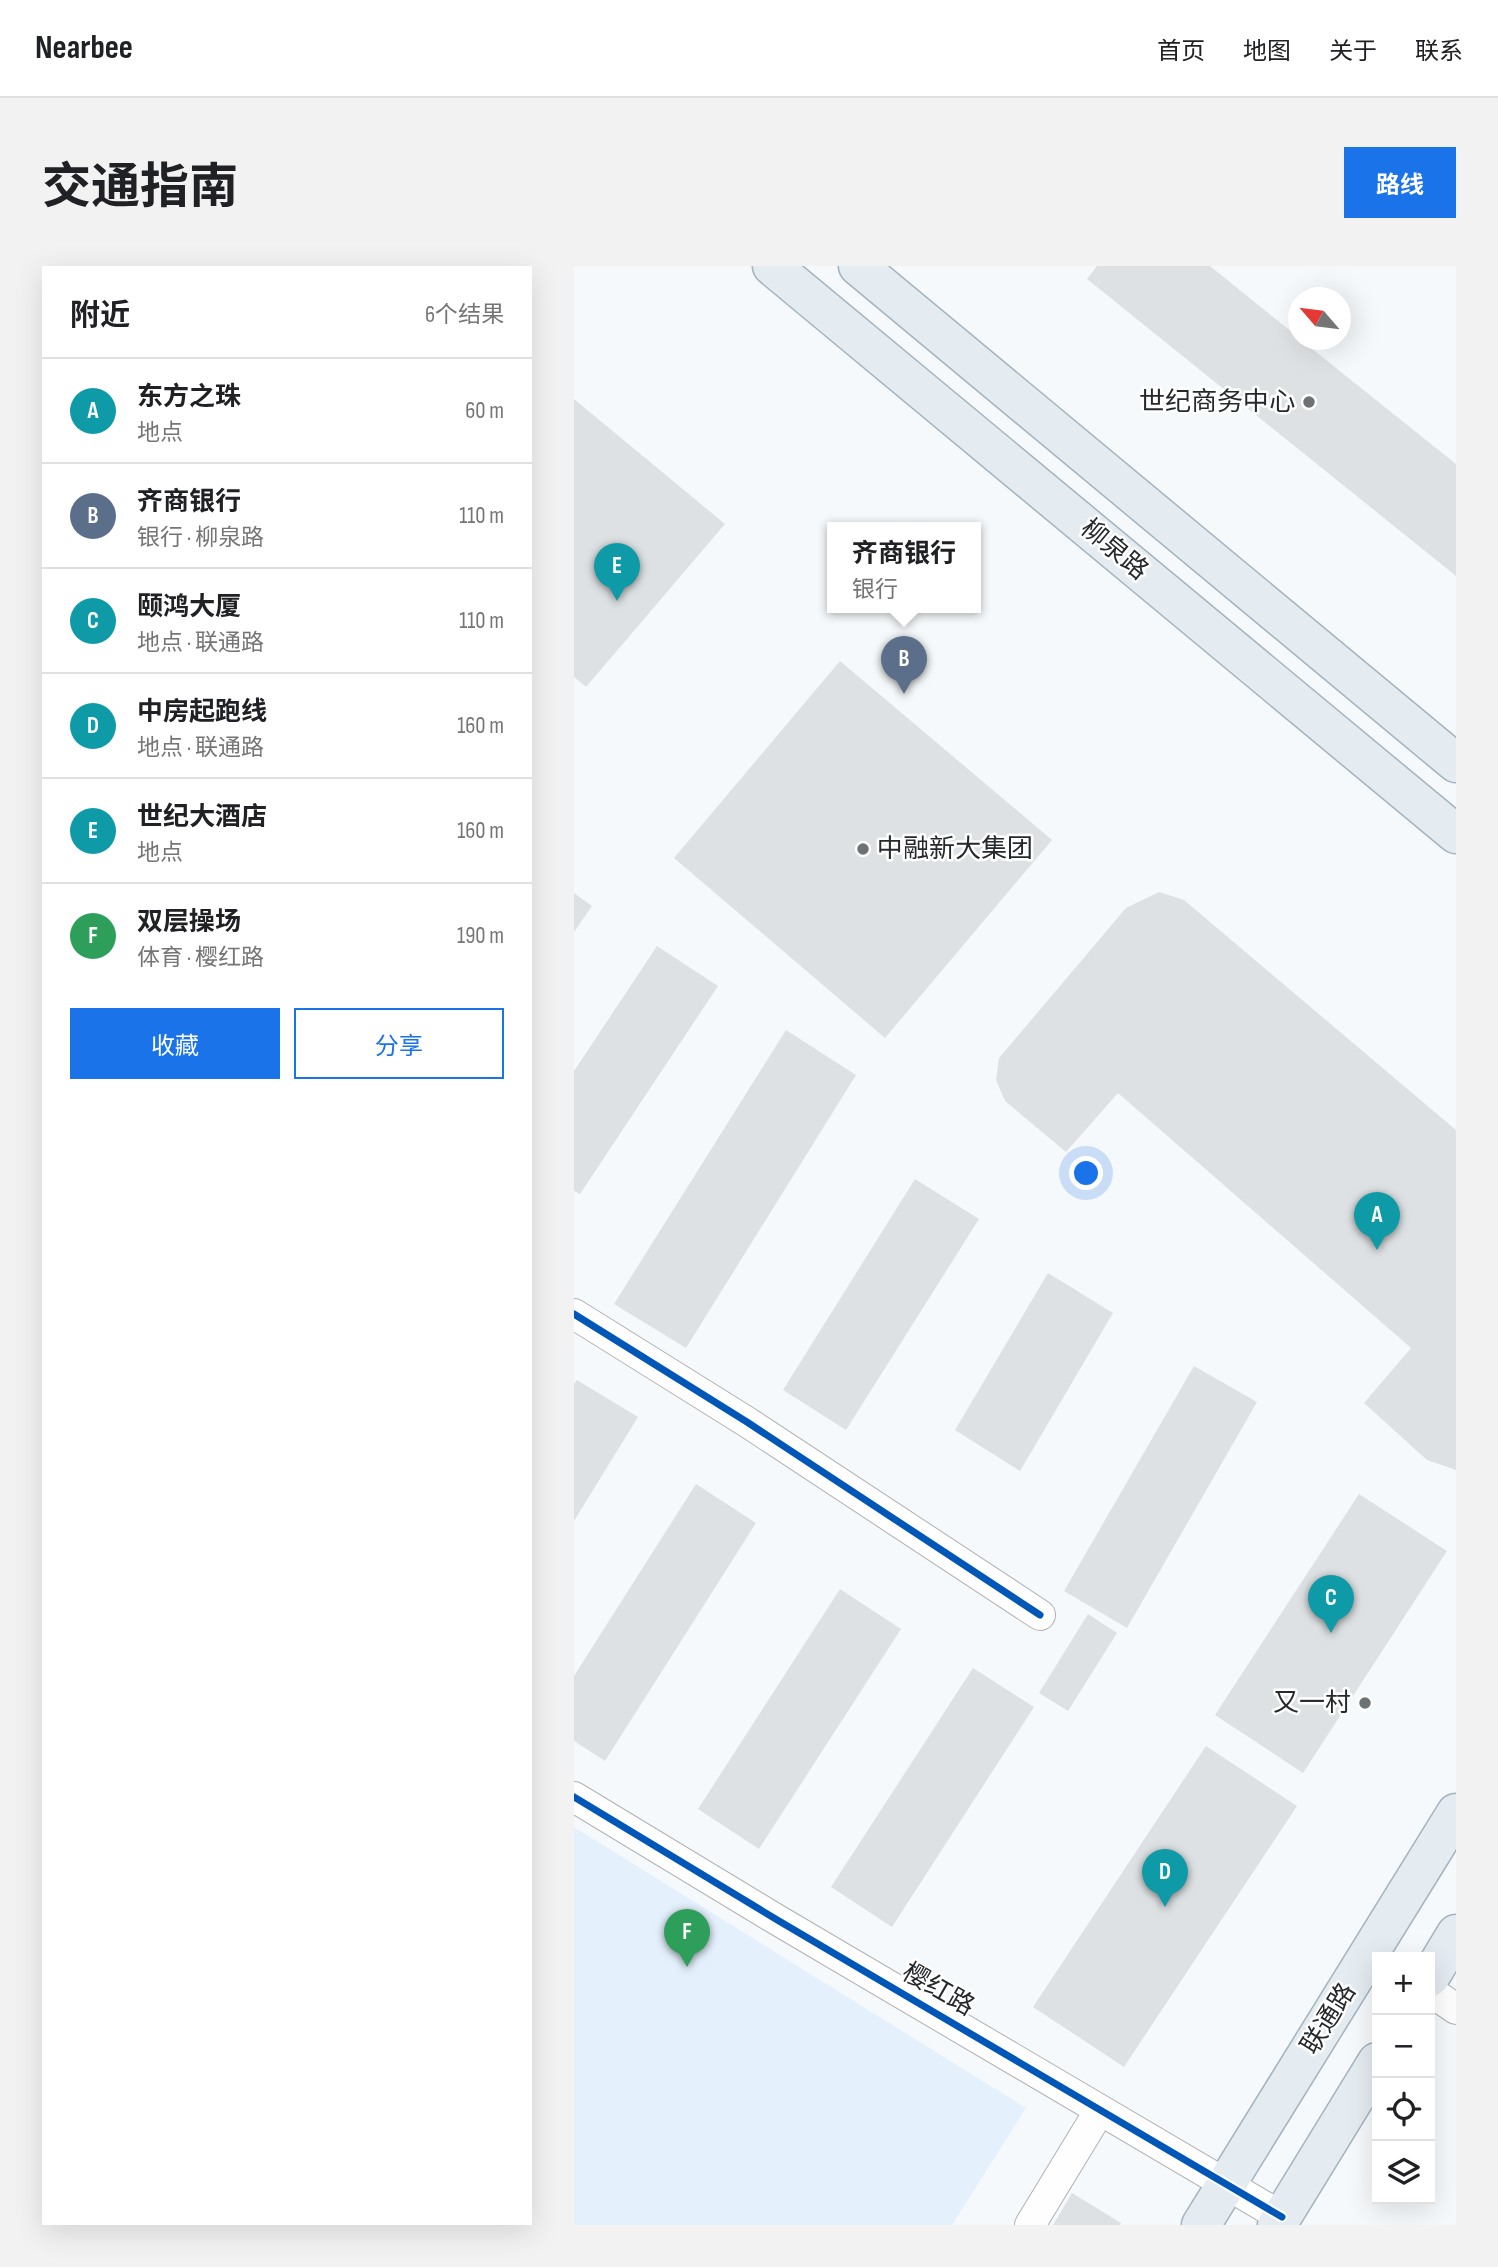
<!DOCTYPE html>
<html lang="zh">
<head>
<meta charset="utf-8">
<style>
	body { margin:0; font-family:"Sofia Sans Condensed","Noto Sans SC",sans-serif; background:#f2f2f2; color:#202124 }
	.controls { position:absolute; right:21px; bottom:21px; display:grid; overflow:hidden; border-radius:0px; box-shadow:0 7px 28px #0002 }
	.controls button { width:63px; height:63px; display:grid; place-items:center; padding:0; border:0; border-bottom:2px solid #e0e0e0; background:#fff; color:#202124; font:35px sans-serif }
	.compass { position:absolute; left:714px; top:21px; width:63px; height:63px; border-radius:50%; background:#fff; box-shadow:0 7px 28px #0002; rotate:298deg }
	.you { position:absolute; left:513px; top:908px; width:24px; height:24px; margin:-18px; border:5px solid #fff; border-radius:50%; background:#1a73e8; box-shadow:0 0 0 10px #1a73e833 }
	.badge { display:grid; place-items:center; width:46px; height:46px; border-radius:50%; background:#1a73e8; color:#fff; font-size:23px; font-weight:700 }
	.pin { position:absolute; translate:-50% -58px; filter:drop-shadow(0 2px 4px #0008) }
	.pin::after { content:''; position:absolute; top:37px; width:24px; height:21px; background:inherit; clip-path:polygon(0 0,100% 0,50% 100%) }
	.popup { position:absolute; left:253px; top:256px; width:154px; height:91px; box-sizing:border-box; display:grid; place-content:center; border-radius:0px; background:#fff; filter:drop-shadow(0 2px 5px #0005); font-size:23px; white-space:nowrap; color:#757577 }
	.popup b { font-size:26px; color:#202124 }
	.popup::after { content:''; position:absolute; left:50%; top:100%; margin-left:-14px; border:14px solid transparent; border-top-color:#fff }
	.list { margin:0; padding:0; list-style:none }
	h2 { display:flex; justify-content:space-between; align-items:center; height:91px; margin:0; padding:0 28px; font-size:30px }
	h2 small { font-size:23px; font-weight:400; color:#757577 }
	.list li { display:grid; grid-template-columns:46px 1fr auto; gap:21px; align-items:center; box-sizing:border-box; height:105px; padding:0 28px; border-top:2px solid #e0e0e0 }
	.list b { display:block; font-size:26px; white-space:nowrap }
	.list p { margin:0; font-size:23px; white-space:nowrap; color:#757577 }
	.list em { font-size:23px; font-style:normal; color:#757577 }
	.actions { display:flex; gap:14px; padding:21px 28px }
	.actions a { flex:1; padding:16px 0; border:2px solid #1a73e8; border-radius:0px; text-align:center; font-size:24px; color:#1a73e8 }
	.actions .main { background:#1a73e8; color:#fff }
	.icon { flex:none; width:38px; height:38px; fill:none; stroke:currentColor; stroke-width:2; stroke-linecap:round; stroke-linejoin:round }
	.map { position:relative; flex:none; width:882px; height:1959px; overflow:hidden; border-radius:0px }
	header { display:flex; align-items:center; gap:42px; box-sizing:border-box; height:98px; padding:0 35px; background:#fff; border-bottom:2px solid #e0e0e0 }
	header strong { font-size:33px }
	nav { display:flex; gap:38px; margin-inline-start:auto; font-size:24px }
	.intro { display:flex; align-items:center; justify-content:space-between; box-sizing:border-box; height:168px; padding:0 42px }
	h1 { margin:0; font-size:49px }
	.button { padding:18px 32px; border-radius:0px; background:#1a73e8; color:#fff; font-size:24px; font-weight:700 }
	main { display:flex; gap:42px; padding:0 42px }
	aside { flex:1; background:#fff; border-radius:0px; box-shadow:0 7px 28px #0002 }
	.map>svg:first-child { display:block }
	.green { fill:#e4f1fc }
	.building { fill:#dee1e3 }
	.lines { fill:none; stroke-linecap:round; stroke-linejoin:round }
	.street-casing { stroke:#aeb2b4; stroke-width:32 }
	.primary-casing { stroke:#a4b3bd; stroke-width:41 }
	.street { stroke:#fefefe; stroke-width:30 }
	.primary { stroke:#e4ebf1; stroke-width:38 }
	.cycleway-casing { stroke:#fff; stroke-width:11 }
	.cycleway { stroke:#0057b8; stroke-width:7 }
	.poi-dot { fill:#6f7274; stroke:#fff; stroke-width:2.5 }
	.labels { text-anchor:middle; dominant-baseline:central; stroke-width:5; stroke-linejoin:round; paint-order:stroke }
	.poi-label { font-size:26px; fill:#26292c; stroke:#fff; text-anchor:end }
	.street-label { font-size:26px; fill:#26292c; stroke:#fff }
</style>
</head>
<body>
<header>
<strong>Nearbee</strong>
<nav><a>首页</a><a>地图</a><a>关于</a><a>联系</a></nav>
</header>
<div class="intro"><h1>交通指南</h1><a class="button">路线</a></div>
<main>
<aside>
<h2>附近<small>6个结果</small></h2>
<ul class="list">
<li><span class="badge" style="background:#0f9aa8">A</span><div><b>东方之珠</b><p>地点</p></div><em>60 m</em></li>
<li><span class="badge" style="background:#5c6f8a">B</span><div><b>齐商银行</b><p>银行 · 柳泉路</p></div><em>110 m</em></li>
<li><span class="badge" style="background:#0f9aa8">C</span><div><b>颐鸿大厦</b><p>地点 · 联通路</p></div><em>110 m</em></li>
<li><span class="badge" style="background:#0f9aa8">D</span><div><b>中房起跑线</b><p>地点 · 联通路</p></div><em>160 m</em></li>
<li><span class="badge" style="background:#0f9aa8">E</span><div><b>世纪大酒店</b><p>地点</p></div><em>160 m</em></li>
<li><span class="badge" style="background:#2e9e5b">F</span><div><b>双层操场</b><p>体育 · 樱红路</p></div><em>190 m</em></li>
</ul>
<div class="actions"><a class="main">收藏</a><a>分享</a></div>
</aside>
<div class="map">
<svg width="882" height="1959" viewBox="0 0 882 1959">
	<rect width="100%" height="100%" fill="#f6f9fb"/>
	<path class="green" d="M0 1561 452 1842 378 1959H0Z"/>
	<path class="building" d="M523 0H636L724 71V74H727L882 198V310L513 13Z
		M0 133 151 258 12 421 0 411Z
		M266 395 478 574 311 772 100 592Z
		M585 626 610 634 882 864V1204L853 1194 790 1137 837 1082 544 827 492 886 431 835 422 814 425 792 552 642Z
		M0 627 18 640 0 666Z
		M83 680 144 720 6 928 0 925V805Z
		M212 764 282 809 112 1082 40 1038Z
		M341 913 405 953 272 1164 209 1124Z
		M474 1007 539 1047 446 1205 381 1164Z
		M620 1100 683 1136 553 1362 490 1325Z
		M3 1114 64 1151 0 1255V1118Z
		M122 1218 182 1257 31 1495 0 1475V1410Z
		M785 1228 873 1285 729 1507 641 1449Z
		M266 1323 327 1363 185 1583 124 1543Z
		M514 1348 543 1367 494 1445 465 1427Z
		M399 1402 460 1441 318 1661 257 1621Z
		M632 1480 723 1540 550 1801 459 1741Z
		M498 1927 547 1957 546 1959H479Z"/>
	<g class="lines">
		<g class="street-casing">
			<path id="street" d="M0 1048 173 1156 466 1349
				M0 1531 205 1655 708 1951
				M856 1725 882 1743
				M456 1959 526 1844"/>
		</g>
		<g class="primary-casing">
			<path id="primary" d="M198 0 882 568
				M284 0 882 497
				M856 1711 882 1668
				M627 1959 882 1547
				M703 1959 803 1796"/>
		</g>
		<use href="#street" class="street"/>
		<use href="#primary" class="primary"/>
		<g class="cycleway-casing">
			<path id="cycleway" d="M0 1048 173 1156 466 1349
				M0 1531 205 1655 708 1951"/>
		</g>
		<use href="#cycleway" class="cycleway"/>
	</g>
	<g class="poi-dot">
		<circle cx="735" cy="136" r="7"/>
		<circle cx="289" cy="583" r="7"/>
		<circle cx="791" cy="1437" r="7"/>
	</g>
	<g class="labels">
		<g class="poi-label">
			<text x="721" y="136">世纪商务中心</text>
			<text x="303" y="583" text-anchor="start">中融新大集团</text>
			<text x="777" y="1437">又一村</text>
		</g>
		<g class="street-label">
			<text transform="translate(540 284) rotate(40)">柳泉路</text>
			<text transform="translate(364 1724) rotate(30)">樱红路</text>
			<text transform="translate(755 1753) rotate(-58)">联通路</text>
		</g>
	</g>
</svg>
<div class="controls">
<button>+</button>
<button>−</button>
<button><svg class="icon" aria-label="locate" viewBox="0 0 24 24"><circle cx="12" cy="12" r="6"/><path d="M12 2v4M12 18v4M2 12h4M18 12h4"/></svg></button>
<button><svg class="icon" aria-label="layers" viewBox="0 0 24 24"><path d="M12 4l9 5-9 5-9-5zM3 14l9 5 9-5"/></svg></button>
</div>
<svg class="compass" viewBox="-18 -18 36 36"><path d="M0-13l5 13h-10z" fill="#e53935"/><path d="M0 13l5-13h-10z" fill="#757577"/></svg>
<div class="you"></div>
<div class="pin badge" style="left:803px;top:984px;background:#0f9aa8">A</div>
<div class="pin badge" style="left:330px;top:428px;background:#5c6f8a">B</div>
<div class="popup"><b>齐商银行</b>银行</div>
<div class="pin badge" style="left:757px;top:1367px;background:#0f9aa8">C</div>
<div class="pin badge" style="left:591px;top:1641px;background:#0f9aa8">D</div>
<div class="pin badge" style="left:43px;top:335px;background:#0f9aa8">E</div>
<div class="pin badge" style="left:113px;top:1701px;background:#2e9e5b">F</div>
</div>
</main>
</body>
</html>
